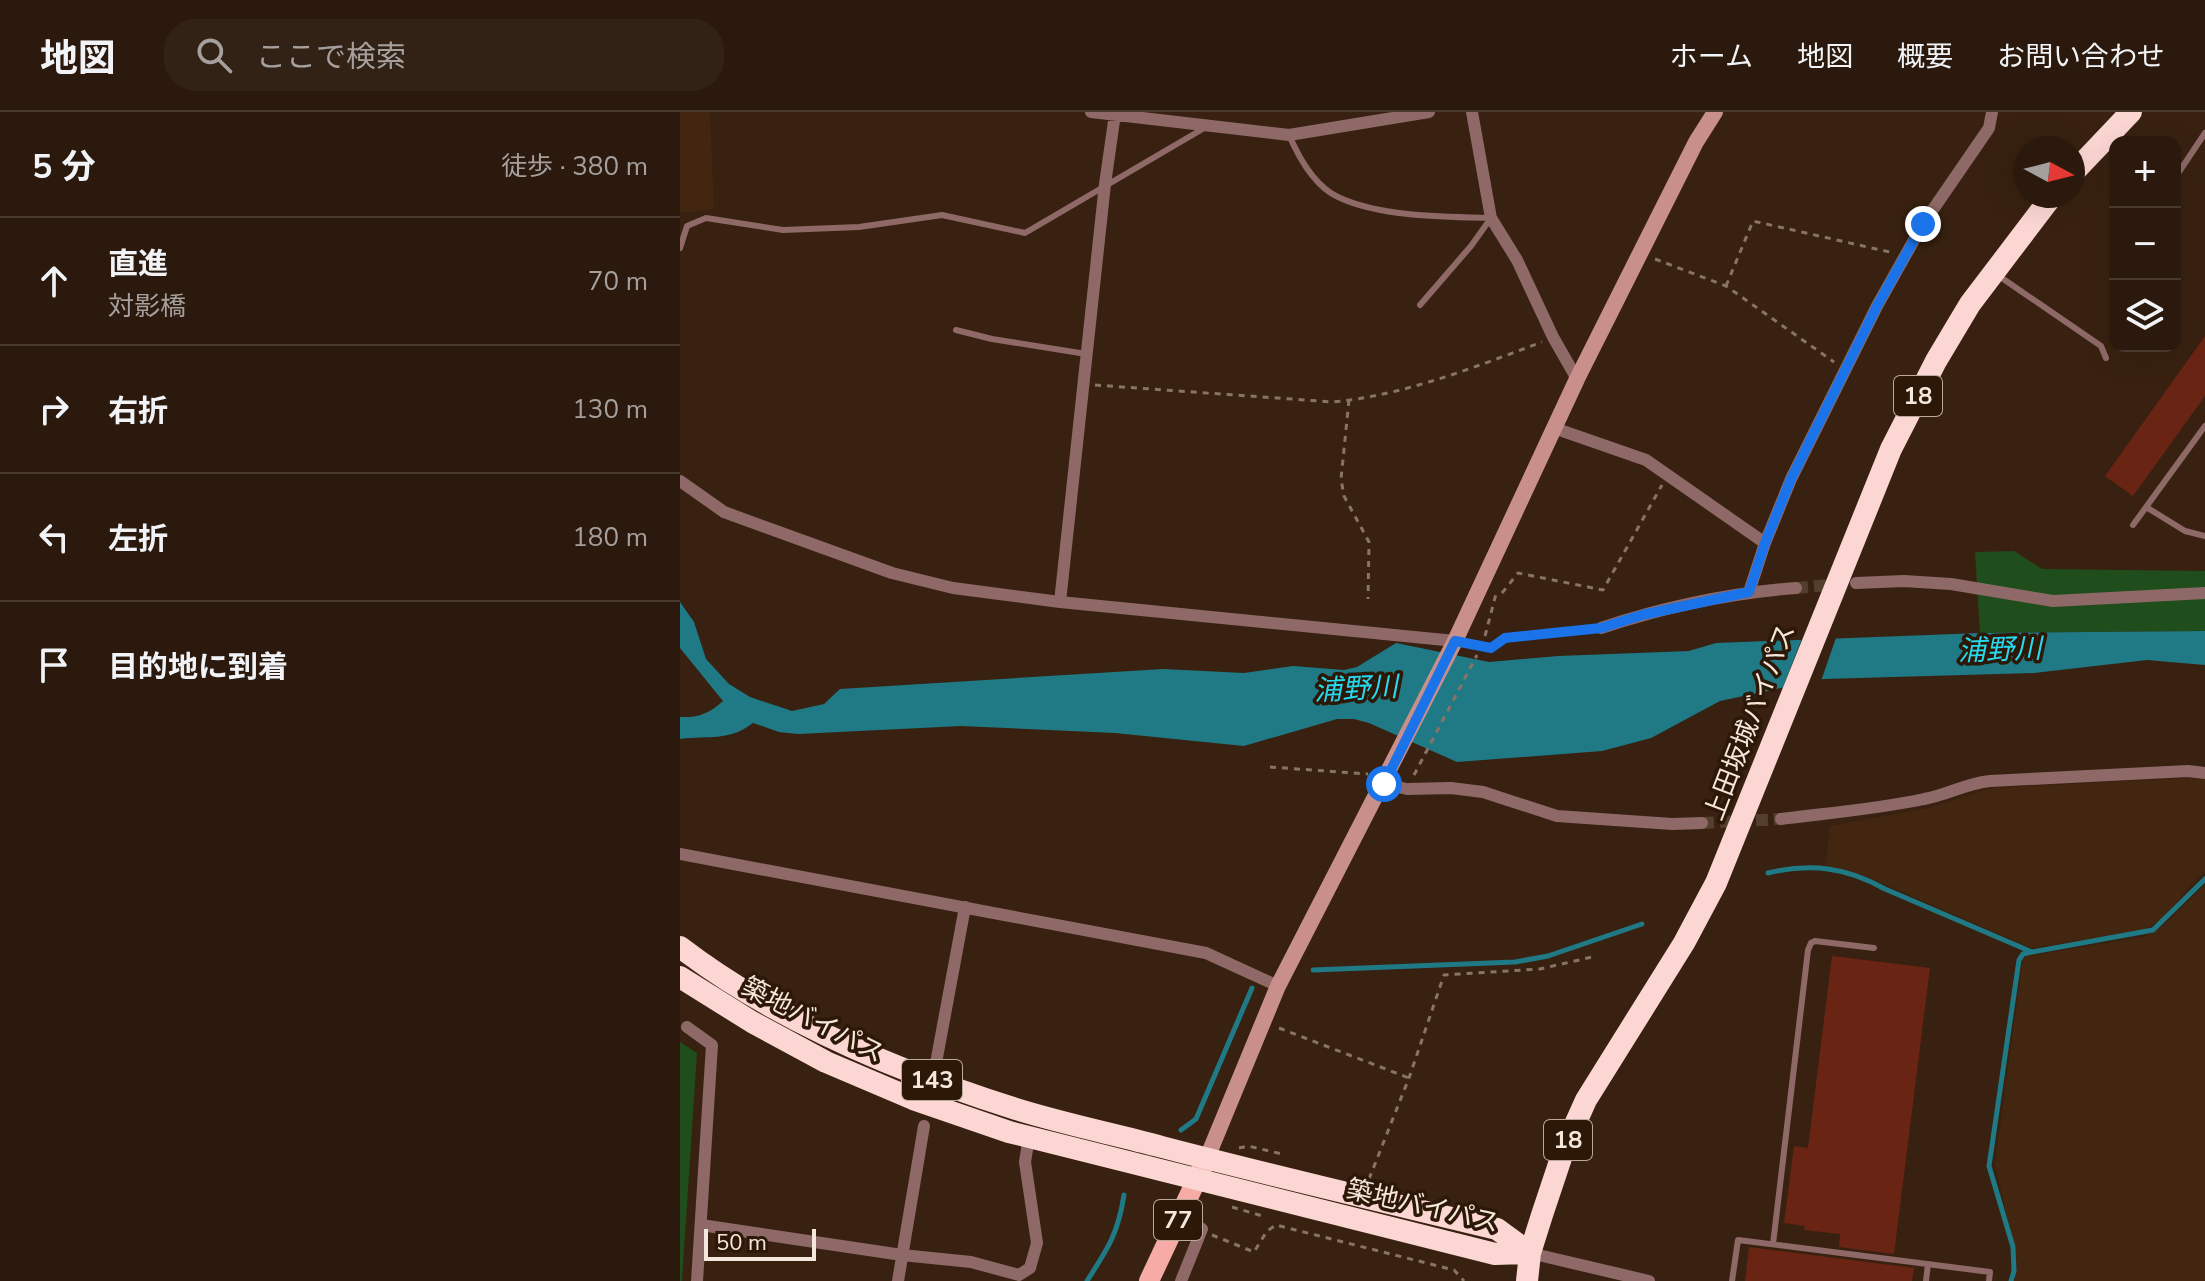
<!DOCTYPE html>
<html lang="ja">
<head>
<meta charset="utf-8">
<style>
	body { margin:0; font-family:"Nunito Sans","Noto Sans JP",sans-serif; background:#322215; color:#f1f3f6 }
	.controls { position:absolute; right:24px; top:24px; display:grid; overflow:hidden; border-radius:16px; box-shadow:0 8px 32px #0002 }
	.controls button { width:72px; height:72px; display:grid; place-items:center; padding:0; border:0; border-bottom:2px solid #46382d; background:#2a190c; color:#f1f3f6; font:40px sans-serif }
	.compass { position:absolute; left:1333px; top:24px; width:72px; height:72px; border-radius:50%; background:#2a190c; box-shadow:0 8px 32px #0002; rotate:97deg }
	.scale { position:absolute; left:24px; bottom:20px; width:112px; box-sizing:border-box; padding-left:8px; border:4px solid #f6e7dc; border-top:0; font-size:22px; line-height:28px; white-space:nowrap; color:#f6e7dc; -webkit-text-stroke:6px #2d1807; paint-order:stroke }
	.stop { position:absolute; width:24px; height:24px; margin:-18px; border:6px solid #1a73e8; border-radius:50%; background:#fff }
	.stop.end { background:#1a73e8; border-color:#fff; box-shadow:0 2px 8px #0008 }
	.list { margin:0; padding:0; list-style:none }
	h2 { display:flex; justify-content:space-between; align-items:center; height:104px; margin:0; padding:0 32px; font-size:34px }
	h2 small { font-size:26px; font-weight:400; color:#a5a09d }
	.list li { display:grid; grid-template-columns:52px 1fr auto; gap:24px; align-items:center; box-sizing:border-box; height:128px; padding:0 32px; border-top:2px solid #46382d }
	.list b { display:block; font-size:30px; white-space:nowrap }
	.list p { margin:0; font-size:26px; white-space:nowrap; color:#a5a09d }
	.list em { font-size:26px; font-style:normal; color:#a5a09d }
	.icon { flex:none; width:44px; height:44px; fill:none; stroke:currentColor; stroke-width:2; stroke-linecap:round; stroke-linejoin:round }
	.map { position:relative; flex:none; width:1525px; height:1169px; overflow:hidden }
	header { display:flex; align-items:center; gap:48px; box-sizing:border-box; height:112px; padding:0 40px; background:#2a190c; border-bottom:2px solid #46382d }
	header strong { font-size:38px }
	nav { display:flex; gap:44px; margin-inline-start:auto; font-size:28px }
	.search { width:560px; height:72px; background:#322215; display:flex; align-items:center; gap:20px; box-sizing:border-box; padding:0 28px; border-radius:32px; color:#a5a09d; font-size:30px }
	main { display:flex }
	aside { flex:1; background:#2a190c }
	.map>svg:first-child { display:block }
	.built { fill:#422610 }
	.green { fill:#204d1c }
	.water { fill:#1f7a86 }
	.pier { fill:#382110 }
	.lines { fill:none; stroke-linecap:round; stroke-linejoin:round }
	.stream { stroke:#1f7a86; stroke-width:5 }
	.building { fill:#6a2414 }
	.street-tunnel { stroke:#543f2f; stroke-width:12; stroke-dasharray:12 6; stroke-linecap:butt }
	.path { stroke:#887465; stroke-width:3; stroke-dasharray:6 6; stroke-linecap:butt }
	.lane { stroke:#8e6967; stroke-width:6 }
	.street { stroke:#8e6967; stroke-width:12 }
	.secondary { stroke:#c88f8b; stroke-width:16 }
	.primary { stroke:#f6aba7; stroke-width:20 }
	.highway { stroke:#fbd6d3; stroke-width:22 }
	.route { stroke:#1a73e8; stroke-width:10 }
	.labels { text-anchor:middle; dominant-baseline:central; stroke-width:7; stroke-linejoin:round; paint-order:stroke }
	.shield { fill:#2d1807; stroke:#baa99c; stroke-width:2 }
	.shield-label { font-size:24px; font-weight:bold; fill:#f6e7dc }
	.street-label { font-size:26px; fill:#f6e7dc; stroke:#2d1807 }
	.water-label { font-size:28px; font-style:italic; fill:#27d9ef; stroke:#2d1807 }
</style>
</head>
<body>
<header>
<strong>地図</strong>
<div class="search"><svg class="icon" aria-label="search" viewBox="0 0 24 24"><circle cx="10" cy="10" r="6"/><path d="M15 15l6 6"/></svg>ここで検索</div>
<nav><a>ホーム</a><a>地図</a><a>概要</a><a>お問い合わせ</a></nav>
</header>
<main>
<aside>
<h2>5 分<small>徒歩 · 380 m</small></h2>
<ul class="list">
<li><svg class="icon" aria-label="ahead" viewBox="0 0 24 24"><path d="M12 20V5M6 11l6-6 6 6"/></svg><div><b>直進</b><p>対影橋</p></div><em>70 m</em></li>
<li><svg class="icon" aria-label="right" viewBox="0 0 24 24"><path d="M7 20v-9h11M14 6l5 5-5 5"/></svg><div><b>右折</b></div><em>130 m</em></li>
<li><svg class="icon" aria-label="left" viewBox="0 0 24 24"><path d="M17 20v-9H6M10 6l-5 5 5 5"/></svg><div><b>左折</b></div><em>180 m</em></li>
<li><svg class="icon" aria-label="arrive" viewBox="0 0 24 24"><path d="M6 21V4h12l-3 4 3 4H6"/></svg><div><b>目的地に到着</b></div></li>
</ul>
</aside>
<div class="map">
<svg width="1525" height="1169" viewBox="0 0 1525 1169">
	<rect width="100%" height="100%" fill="#382110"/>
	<path class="built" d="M0 0H30L34 97 0 101Z
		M1507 666 1525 667V761L1516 767 1481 808 1462 818 1351 836 1186 764 1146 753 1150 714 1249 696 1311 676Z
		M1525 773V1169H1334L1337 1147 1315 1052 1343 845 1464 825 1486 812Z"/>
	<path class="green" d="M1334 439 1362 457 1525 459V519L1300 521 1295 440Z
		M0 930 17 941 2 1169H0Z"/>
	<path class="water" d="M0 490 14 510 26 547 49 572 70 585 112 599 144 592 160 577 483 557 564 561 613 554 664 558 677 555 716 531 809 550 878 544 1009 539 1036 531 1300 521 1525 519V553L1467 548 1354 561 1143 567 1040 589 971 626 922 639 777 650 689 611 674 607H657L564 634 435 621 281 614 118 622 99 620 73 611C48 630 29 623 0 627V605C18 606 30 601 43 589L0 536Z"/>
	<path class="pier" d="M1157 523 1140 572 1101 580 1123 524Z"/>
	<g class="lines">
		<path class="stream" d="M1088 761C1131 751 1166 755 1205 777L1352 840 1473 818 1525 767
			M633 858 835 850 868 844 962 812
			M501 1018 516 1007 572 876
			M407 1169C428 1136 438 1122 444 1083
			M1331 1169 1334 1159 1333 1135 1309 1054 1339 848 1343 842 1352 840"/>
	</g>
	<path class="building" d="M1525 224V284L1453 384 1425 364Z
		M1152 844 1250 856 1214 1142 1159 1135 1160 1122 1124 1118 1125 1114 1104 1111 1114 1034 1128 1036Z
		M1069 1135 1234 1156 1232 1169H1065Z"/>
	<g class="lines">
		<path class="street-tunnel" d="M1116 476 1160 472
			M1022 711 1101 707"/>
		<path class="path" d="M975 147 1046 174 1154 250
			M1046 174 1073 109 1214 141
			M415 273 653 290C725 283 795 255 862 230
			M669 288 661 367 664 384 689 430 688 487
			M822 481 838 461 923 478 982 373
			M805 524 817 478
			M590 655 688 662
			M734 663 797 543
			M599 916 729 966
			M559 1036 568 1034 602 1042
			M689 1067 729 966 764 863 860 857 912 845
			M552 1095 586 1105
			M532 1123 574 1140 587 1119 596 1113 774 1158 784 1169"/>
		<path class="lane" d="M609 23C619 46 634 74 658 85 700 105 765 105 811 106
			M1495 66 1525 21
			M0 136 7 114 26 106 103 118 179 115 262 103 345 121 526 15
			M1316 162 1421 234 1426 246
			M740 193 791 134 811 106
			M276 218 312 227 406 242
			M1466 395 1505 419 1525 424
			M1453 413 1525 314
			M777 529 811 536 825 526 921 516
			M1093 1132 1128 838 1131 831 1135 829 1194 836
			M1052 1169 1058 1128 1310 1160 1309 1169
			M1246 1169 1248 1152"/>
		<path class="street" d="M411 0 609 23 749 0
			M792 0 811 106 837 148 873 225 897 267
			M874 316 966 348 1085 431
			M0 369 44 400 212 461 273 476 380 490 775 529
			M1176 471 1224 469 1271 472 1373 489 1525 481
			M1069 480 1085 431 1111 367 1197 194 1243 112 1309 16 1312 0
			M380 490 425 72 435 2
			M921 516C984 495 1050 481 1116 476
			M704 672 727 677 771 676 803 680 877 704 992 712 1022 711
			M1101 707C1149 701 1197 697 1244 687 1267 683 1287 671 1310 669L1508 659 1525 661
			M0 742 526 841 598 874
			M7 915 32 933 17 1169
			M256 951 285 795
			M501 1101 522 1117 501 1169
			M21 1113 222 1143 291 1150 339 1163 350 1156 357 1131 345 1050 349 1025
			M850 1141 969 1169
			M218 1169 244 1014"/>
		<path class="secondary" d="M527 1046 598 874 775 529 897 267 1016 30 1035 0"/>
		<path class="primary" d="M469 1169 523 1054"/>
		<path class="highway" d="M1393 61 1451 0
			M0 835C98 910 219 960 336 997 384 1012 434 1022 482 1035 593 1064 705 1090 817 1117L850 1141
			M0 865 72 910 146 950 233 987 329 1020 815 1142 850 1141
			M847 1169 850 1141 862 1103 884 1037 906 988 1004 831 1036 771 1211 337 1256 249 1290 192 1372 84"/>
	</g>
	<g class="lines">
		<path class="route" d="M704 672 775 529 811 536 825 526 921 516 962 503 1069 480 1085 431 1111 367 1197 194 1243 112"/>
	</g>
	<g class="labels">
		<g class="shield">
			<rect x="1214" y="264" width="48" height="40" rx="6"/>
			<rect x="222" y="948" width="60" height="40" rx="6"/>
			<rect x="864" y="1008" width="48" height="40" rx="6"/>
			<rect x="474" y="1088" width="48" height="40" rx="6"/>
		</g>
		<g class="shield-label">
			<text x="1238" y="284">18</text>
			<text x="252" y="968">143</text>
			<text x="888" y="1028">18</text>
			<text x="498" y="1108">77</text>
		</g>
		<g class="street-label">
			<text transform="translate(1070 610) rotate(-69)">上田坂城バイパス</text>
			<text transform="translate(133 908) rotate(27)">築地バイパス</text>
			<text transform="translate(743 1094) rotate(13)">築地バイパス</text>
		</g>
		<g class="water-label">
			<text transform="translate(1320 538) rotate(-2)">浦野川</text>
			<text transform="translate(676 577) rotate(-3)">浦野川</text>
		</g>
	</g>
</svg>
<div class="controls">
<button>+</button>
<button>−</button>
<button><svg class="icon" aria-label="layers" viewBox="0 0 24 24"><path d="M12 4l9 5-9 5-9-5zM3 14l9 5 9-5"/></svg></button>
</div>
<svg class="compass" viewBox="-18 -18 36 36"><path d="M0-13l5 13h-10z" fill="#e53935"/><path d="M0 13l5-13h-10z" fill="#a5a09d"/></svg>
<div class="scale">50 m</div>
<div class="stop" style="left:704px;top:672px"></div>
<div class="stop end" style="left:1243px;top:112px"></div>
</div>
</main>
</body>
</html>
